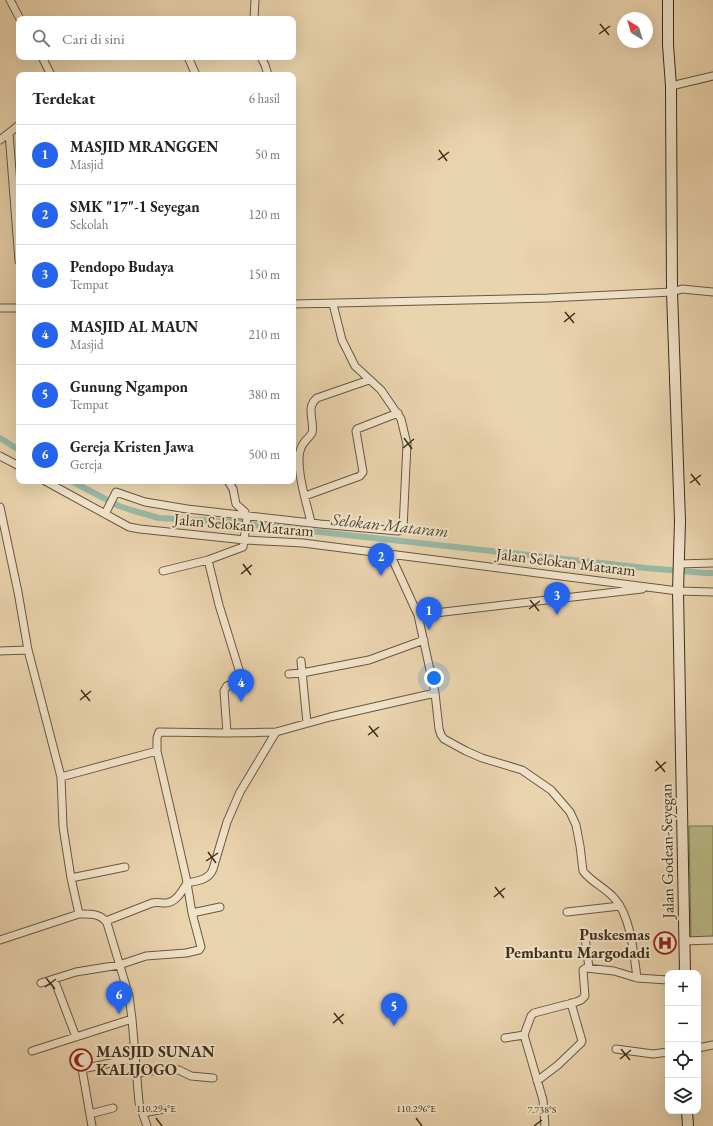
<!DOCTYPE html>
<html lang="id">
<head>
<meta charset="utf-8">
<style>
	body { margin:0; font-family:"EB Garamond",serif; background:#f6f6f6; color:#222 }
	.controls { position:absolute; right:12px; bottom:12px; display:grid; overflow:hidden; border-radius:8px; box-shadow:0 4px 16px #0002 }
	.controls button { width:36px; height:36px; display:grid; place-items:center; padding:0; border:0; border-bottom:1px solid #e0e0e0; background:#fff; color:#222; font:20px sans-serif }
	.compass { position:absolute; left:617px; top:12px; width:36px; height:36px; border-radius:50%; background:#fff; box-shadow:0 4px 16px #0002; rotate:322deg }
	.you { position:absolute; left:434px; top:678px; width:14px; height:14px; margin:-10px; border:3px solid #fff; border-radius:50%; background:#1a73e8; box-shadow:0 0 0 6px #1a73e833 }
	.badge { display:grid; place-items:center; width:26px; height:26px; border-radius:50%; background:#2563eb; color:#fff; font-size:13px; font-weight:700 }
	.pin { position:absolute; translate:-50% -33px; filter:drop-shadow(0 1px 2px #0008) }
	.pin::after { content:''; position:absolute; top:21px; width:14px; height:12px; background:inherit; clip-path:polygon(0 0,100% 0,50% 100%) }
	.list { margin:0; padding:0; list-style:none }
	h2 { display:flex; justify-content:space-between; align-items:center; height:52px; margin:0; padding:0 16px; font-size:17px }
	h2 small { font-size:13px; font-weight:400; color:#767676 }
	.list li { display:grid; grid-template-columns:26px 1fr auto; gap:12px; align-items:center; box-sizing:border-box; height:60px; padding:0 16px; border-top:1px solid #e0e0e0 }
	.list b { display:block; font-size:15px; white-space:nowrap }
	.list p { margin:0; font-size:13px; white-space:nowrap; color:#767676 }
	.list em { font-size:13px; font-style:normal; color:#767676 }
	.icon { flex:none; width:22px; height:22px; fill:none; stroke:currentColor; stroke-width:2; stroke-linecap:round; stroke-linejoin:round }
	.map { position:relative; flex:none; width:713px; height:1126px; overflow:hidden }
	.search { position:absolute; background:#fff; box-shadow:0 4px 16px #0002; left:16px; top:16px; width:280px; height:44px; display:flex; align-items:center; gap:10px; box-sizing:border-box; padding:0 14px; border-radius:8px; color:#767676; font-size:15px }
	.panel { position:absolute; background:#fff; box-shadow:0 4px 16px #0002; left:16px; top:72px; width:280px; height:412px; border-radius:8px }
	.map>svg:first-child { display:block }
	.green { fill:#babc88; stroke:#7c7552 }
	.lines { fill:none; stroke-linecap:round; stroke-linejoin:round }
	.canal { stroke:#99b9a6; stroke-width:6 }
	.street-casing { stroke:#685840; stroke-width:9 }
	.secondary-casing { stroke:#3d2e1c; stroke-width:12 }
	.street { stroke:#f1e3ca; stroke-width:7 }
	.secondary { stroke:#f1e3ca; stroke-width:10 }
	.ticks { fill:none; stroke:#3d2e1c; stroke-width:1.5 }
	.labels { text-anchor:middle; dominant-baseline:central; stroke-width:4; stroke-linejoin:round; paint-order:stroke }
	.street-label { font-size:16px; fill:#3d2e1c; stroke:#f1e3ca }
	.poi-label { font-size:16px; font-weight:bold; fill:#3d2e1c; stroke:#f1e3ca; text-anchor:end }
	.water-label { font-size:17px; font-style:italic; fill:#4f4a38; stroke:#f1e3ca }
	.ticks-label { font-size:10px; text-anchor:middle; fill:#3d2e1c; stroke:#f1e3ca; stroke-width:4; stroke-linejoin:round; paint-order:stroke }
</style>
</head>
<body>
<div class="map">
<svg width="713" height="1126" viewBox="0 0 713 1126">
	<rect width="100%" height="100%" fill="#ead4ae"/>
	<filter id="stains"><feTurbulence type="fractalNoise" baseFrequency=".005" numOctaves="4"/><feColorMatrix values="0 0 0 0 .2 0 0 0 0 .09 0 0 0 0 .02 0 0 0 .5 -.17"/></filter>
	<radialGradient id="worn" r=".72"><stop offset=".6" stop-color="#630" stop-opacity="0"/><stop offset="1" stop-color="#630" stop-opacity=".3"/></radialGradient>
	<path class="green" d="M689 826H713V940L691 941Z"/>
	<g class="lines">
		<path class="canal" d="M0 438 19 450
			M71 481 119 506 131 510 159 518 234 522 256 525 646 568 705 573H713"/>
		<g class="street-casing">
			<path id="street" d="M10 0 20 19
				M254 19 255 0
				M42 57 51 75
				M188 57 196 75
				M261 57 265 65 268 75
				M671 86 713 76
				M9 133 19 125
				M0 140 9 133 19 261
				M293 304 548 298 672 292 682 289 713 292
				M0 308H19
				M0 456 19 466
				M45 481 129 527 140 529 245 540 303 543 678 591 713 592
				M228 481 233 489 236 504 245 512 247 518 243 547 208 560 219 605 241 676 239 681 227 686 224 691 227 733 276 732 330 717 435 693 418 615 390 554
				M305 496 360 476 363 472 356 431 357 429 398 413
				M0 507 18 592 28 650 61 777 63 827 71 878 79 914C90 914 101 913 107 923L129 996 132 1019 139 1103 147 1126
				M105 514 116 492 145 502 187 509 320 524 398 531 403 529 407 444 401 419 381 390 355 366 342 340 333 304
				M311 522C307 505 294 464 301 448 303 442 309 438 312 433 315 420 305 408 317 398L369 380
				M678 564 713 563
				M163 571 208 560
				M418 615 642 589
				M0 651 28 650
				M301 661 307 723
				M289 674 302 673 369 660 424 640
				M435 693 439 729 441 735 444 739 466 751 482 758 522 770 551 790 570 812 576 825 580 846 583 871C591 882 606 888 615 899 631 917 634 955 637 978
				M157 751 186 877 192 913 220 907
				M61 777 157 751V738L159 732 227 733
				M71 878 125 867
				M567 912 620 906
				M106 921 152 903C157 902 160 903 165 903 176 903 182 891 187 883 197 881 209 880 213 869L227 822 240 792 276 732
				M585 937 589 968
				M0 940 79 914
				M684 941 713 940
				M54 979 76 1037
				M41 983 76 972 119 965 146 956 186 953 199 950 201 947 192 913
				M505 1038 524 1035
				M698 1048 713 1045
				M616 1049 653 1054 668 1052
				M32 1051 132 1019
				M137 1073 158 1070H179L191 1076 213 1078
				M537 1081 558 1065 581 1043 582 1041 571 1003
				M143 1113 164 1109
				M90 1114 113 1108
				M92 1126 82 1069 135 1058
				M545 1126 543 1100 524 1035 531 1016 534 1013 576 1002 581 1000 585 996 583 970 586 968 614 971 637 978 668 980"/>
		</g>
		<g class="secondary-casing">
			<path id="secondary" d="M668 0V45L671 86 672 292 680 521 678 591 685 973
				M687 1111 688 1126"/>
		</g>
		<use href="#street" class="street"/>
		<use href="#secondary" class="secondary"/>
	</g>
	<path class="ticks" d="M600 24 609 35M599 34 610 26M439 150 447 161M438 160 449 152M565 312 574 323M564 322 575 313M404 438 412 449M403 448 414 439M691 474 700 485M690 483 701 475M243 564 251 575M241 574 252 565M530 600 539 611M529 609 540 601M81 690 90 701M80 700 91 691M369 726 378 737M368 735 379 727M656 761 665 772M655 771 666 762M208 852 216 863M206 861 218 853M495 887 504 898M494 897 505 888M46 978 55 989M45 987 56 979M334 1013 343 1024M333 1023 344 1014M621 1049 630 1060M620 1059 631 1050M156 1118 162 1126M416 1118 422 1126M534 1126 542 1120"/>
	<defs>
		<g id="hospital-ring" transform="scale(1.15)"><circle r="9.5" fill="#f1e3ca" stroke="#8f2418" stroke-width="1.5"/><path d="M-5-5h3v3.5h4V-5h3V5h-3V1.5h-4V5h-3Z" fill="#8f2418"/></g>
		<g id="mosque-ring" transform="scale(1.15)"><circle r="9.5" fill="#f1e3ca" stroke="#8f2418" stroke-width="1.5"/><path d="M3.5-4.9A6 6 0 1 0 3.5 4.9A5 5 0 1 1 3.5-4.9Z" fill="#8f2418"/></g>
	</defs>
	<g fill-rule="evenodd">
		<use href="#hospital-ring" x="665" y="943"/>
		<use href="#mosque-ring" x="81" y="1060"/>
	</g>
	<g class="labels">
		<g class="street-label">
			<text transform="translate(244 525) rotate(5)">Jalan Selokan Mataram</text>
			<text transform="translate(566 562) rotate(7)">Jalan Selokan Mataram</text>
			<text transform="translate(667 851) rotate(-91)">Jalan Godean-Seyegan</text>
		</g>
		<g class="poi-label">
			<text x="650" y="934">Puskesmas<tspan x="650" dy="18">Pembantu Margodadi</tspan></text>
			<text x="96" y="1051" text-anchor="start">MASJID SUNAN<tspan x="96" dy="18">KALIJOGO</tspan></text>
		</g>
		<g class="water-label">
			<text transform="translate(390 525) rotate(6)">Selokan Mataram</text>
		</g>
	</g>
	<g class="ticks-label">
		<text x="156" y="1112">110.294°E</text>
		<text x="416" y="1112">110.296°E</text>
		<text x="542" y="1113">7.738°S</text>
	</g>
	<rect width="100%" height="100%" filter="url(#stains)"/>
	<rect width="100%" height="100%" fill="url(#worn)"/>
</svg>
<div class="controls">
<button>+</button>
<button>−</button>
<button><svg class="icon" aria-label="locate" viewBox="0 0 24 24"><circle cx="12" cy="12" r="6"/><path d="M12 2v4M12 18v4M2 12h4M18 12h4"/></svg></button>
<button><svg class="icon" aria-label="layers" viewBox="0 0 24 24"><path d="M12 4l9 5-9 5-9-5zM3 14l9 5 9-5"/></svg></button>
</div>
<svg class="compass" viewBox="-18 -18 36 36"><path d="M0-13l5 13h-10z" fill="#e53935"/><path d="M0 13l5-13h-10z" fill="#767676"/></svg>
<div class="you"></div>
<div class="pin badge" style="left:429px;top:630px">1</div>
<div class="pin badge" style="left:381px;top:576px">2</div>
<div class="pin badge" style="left:557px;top:615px">3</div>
<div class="pin badge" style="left:241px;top:702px">4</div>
<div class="pin badge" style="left:394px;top:1026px">5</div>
<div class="pin badge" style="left:119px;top:1014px">6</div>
<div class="search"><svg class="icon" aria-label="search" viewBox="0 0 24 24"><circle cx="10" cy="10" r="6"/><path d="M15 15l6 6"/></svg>Cari di sini</div>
<section class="panel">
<h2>Terdekat<small>6 hasil</small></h2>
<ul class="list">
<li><span class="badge">1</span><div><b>MASJID MRANGGEN</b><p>Masjid</p></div><em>50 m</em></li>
<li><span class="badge">2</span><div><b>SMK &quot;17&quot;-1 Seyegan</b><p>Sekolah</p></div><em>120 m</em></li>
<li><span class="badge">3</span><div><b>Pendopo Budaya</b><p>Tempat</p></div><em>150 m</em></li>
<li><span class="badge">4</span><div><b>MASJID AL MAUN</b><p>Masjid</p></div><em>210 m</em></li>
<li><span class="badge">5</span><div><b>Gunung Ngampon</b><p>Tempat</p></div><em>380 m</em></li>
<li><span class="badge">6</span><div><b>Gereja Kristen Jawa</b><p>Gereja</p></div><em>500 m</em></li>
</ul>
</section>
</div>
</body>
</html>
